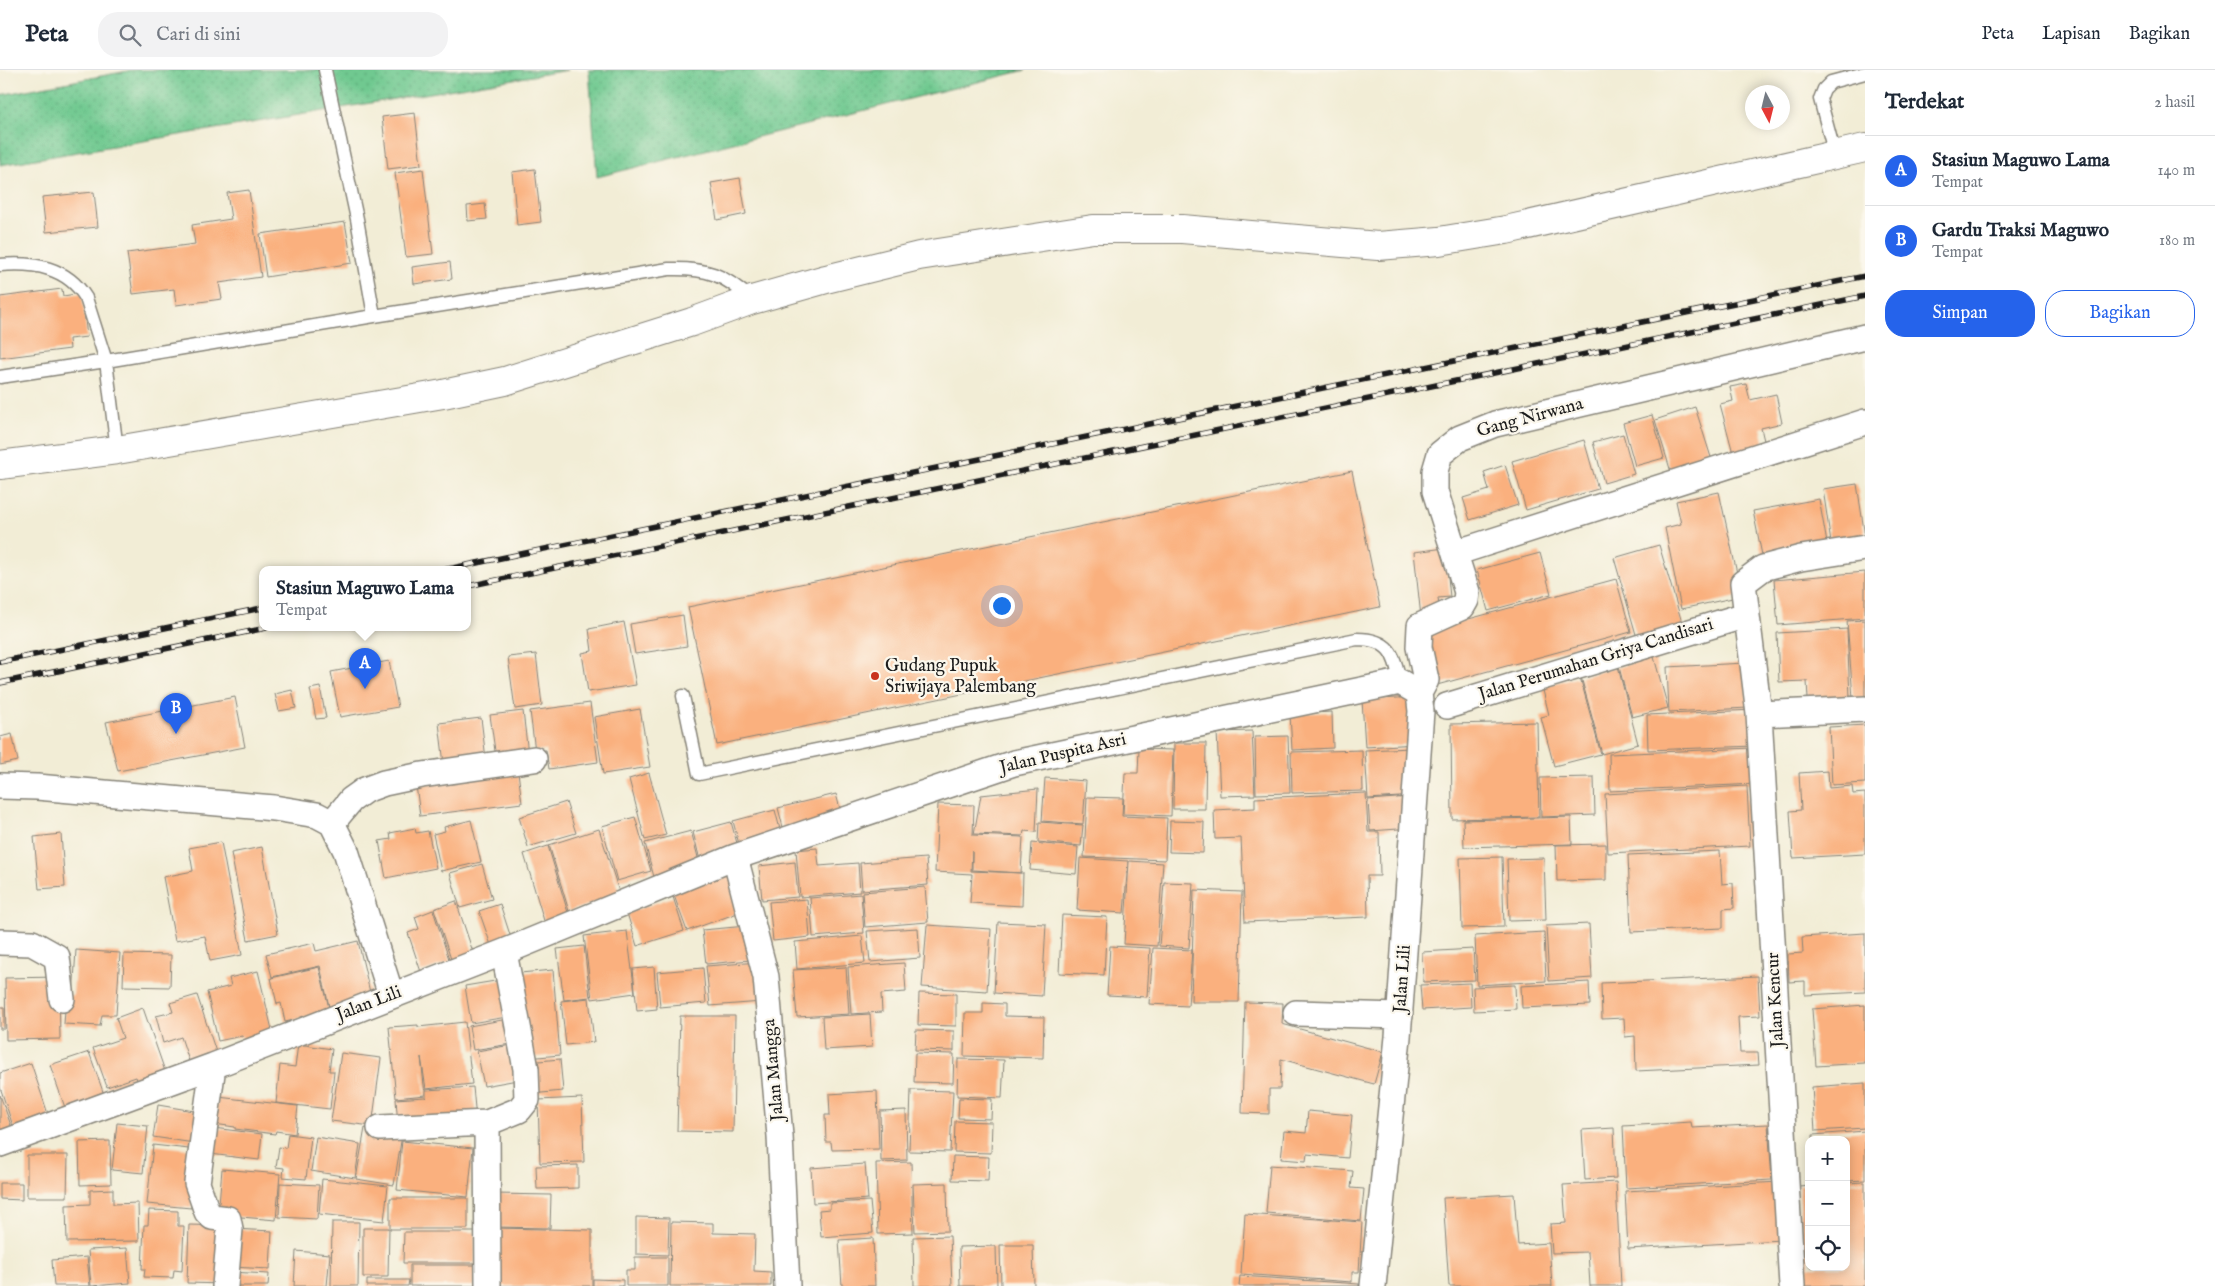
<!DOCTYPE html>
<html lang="id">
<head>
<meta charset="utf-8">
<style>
	body { margin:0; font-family:"IM FELL English",serif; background:#f2f2f3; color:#1f2937 }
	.controls { position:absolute; right:15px; bottom:15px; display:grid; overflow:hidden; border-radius:10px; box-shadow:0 2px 12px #0003 }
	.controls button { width:45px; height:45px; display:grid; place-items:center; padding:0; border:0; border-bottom:1px solid #e0e1e3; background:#fff; color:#1f2937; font:25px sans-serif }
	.compass { position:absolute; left:1745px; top:15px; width:45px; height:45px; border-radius:50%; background:#fff; box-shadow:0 2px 12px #0003; rotate:173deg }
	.you { position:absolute; left:1001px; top:535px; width:18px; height:18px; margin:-12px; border:4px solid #fff; border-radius:50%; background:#1a73e8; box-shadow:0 0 0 8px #1a73e833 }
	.badge { display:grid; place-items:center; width:32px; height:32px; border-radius:50%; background:#2563eb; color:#fff; font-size:16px; font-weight:700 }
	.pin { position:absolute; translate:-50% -41px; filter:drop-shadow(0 1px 2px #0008) }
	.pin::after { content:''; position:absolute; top:26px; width:18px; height:15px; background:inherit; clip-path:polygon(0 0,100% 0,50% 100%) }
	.popup { position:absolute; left:259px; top:496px; width:212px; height:65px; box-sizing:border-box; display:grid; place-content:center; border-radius:10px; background:#fff; filter:drop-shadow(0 1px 4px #0005); font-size:16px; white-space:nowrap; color:#747a83 }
	.popup b { font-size:19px; color:#1f2937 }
	.popup::after { content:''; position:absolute; left:50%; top:100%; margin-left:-10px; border:10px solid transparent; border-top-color:#fff }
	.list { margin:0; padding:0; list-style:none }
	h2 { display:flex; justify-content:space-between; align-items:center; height:65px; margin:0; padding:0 20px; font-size:21px }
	h2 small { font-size:16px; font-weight:400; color:#747a83 }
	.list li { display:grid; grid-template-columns:32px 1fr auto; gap:15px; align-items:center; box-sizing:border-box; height:70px; padding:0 20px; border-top:1px solid #e0e1e3 }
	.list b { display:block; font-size:19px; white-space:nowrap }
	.list p { margin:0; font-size:16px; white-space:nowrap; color:#747a83 }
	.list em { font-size:16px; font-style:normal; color:#747a83 }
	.actions { display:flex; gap:10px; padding:15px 20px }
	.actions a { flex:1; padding:11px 0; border:1px solid #2563eb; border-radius:20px; text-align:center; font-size:18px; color:#2563eb }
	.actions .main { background:#2563eb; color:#fff }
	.icon { flex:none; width:28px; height:28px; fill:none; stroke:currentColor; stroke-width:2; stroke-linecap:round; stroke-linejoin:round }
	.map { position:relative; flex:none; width:1865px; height:1216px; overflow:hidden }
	header { display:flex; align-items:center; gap:30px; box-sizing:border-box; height:70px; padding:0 25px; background:#fff; border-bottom:1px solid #e0e1e3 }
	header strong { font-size:24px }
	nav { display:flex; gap:28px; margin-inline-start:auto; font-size:18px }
	.search { width:350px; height:45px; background:#f2f2f3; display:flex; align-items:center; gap:12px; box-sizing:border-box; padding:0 18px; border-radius:20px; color:#747a83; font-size:19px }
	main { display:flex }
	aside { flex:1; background:#fff }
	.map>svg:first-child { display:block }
	.grass { fill:url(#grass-dots); stroke:#467256 }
	.building { fill:#fab07e }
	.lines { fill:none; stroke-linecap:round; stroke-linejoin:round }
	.service-casing { stroke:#878479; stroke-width:15 }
	.minor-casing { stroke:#878479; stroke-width:28 }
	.tertiary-casing { stroke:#878479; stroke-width:30 }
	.service { stroke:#fff; stroke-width:12 }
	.minor { stroke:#fff; stroke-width:25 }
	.tertiary { stroke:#fff; stroke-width:28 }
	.rail-casing { stroke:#1c1c1c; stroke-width:5.5 }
	.rail { stroke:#fbf7ec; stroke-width:4; stroke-dasharray:11; stroke-linecap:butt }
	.poi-dot { fill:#c8321e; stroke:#fbf7ec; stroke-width:2 }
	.labels { text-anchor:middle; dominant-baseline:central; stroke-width:4.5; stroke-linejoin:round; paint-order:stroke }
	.street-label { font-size:18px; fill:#1c1c1c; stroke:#fbf7ec }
	.poi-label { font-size:18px; fill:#1c1c1c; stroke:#fbf7ec; text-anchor:start }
</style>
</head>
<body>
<header>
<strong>Peta</strong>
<div class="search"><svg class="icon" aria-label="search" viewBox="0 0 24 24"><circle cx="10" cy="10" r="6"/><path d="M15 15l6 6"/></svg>Cari di sini</div>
<nav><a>Peta</a><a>Lapisan</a><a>Bagikan</a></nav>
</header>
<main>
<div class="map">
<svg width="1865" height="1216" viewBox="0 0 1865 1216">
	<defs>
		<pattern id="grass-dots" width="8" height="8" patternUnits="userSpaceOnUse" patternTransform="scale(1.25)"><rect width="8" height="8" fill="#6fc990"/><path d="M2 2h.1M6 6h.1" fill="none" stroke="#60ac7c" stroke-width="1.8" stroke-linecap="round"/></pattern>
	</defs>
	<rect width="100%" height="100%" fill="#fbf7ec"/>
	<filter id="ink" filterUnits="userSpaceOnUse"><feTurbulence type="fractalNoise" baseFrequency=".02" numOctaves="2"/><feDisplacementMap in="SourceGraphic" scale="10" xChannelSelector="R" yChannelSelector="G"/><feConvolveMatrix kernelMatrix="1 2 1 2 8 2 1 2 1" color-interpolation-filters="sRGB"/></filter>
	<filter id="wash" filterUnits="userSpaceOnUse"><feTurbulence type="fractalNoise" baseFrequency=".0096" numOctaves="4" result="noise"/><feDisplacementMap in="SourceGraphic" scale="20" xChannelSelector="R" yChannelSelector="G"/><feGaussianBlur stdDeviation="1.12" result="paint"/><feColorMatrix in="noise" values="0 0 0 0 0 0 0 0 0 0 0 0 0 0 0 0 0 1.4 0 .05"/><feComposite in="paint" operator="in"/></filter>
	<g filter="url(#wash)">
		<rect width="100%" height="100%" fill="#f2edd6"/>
		<path class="grass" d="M133 0H568L0 95V25Z
			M589 0H1026L597 107Z"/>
		<g id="blocks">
			<path class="building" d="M415 43 421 95 388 99 382 47Z
				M423 99 433 184 406 187 395 103Z
				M535 99 541 152 517 155 512 102Z
				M740 108 746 144 717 150 711 113Z
				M249 120 261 207 219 213 222 229 176 235 174 219 133 224 127 183 195 174 192 155 231 149 227 123Z
				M94 122 98 157 46 162 42 127Z
				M485 134 487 149 468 151 467 136Z
				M345 152 352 193 266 207 260 164Z
				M450 192 452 209 414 214 412 197Z
				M62 219 63 226 82 223 87 267 69 269 70 279 0 288V227Z
				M1746 314 1750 330 1776 324 1782 353 1761 358 1765 375 1733 383 1720 334 1733 331 1730 317Z
				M1695 337 1715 400 1674 412 1655 350Z
				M1652 345 1664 388 1635 396 1623 353Z
				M1623 364 1634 404 1604 413 1593 372Z
				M1584 370 1598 419 1526 440 1512 391Z
				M1505 395 1518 435 1470 450 1463 428 1489 420 1484 402Z
				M1352 401 1380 537 717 675 688 537Z
				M1857 414 1865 467 1831 473 1823 419Z
				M1719 422 1742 526 1681 539 1665 458 1681 454 1676 431Z
				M1819 429 1827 473 1762 485 1753 441Z
				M1659 475 1683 556 1637 568 1614 488Z
				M1445 478 1450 527 1438 528 1440 545 1421 547 1414 482Z
				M1540 483 1551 524 1488 541 1477 500Z
				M1865 502V548L1778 555 1774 510Z
				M1616 509 1631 562 1437 615 1421 562Z
				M683 545 687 576 635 584 630 554Z
				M1865 550V627L1853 628 1847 551Z
				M624 552 636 615 588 622 582 583 592 581 589 559Z
				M1847 559 1850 627 1808 629 1807 611 1779 612 1777 563Z
				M536 584 542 635 515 639 508 587Z
				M1654 587 1668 638 1632 647 1619 597Z
				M389 591 398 637 340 647 331 602Z
				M1745 593 1748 638 1669 642 1667 597Z
				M1618 597 1638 674 1602 684 1581 607Z
				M1580 607 1601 684 1554 696 1541 647 1549 645 1542 616Z
				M320 617 326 648 316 649 310 619Z
				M292 620 296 638 279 641 275 624Z
				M235 627 245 677 118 701 106 652Z
				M1414 627 1417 674 1365 677 1362 630Z
				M590 633 598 692 549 699 546 680 535 681 530 641Z
				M640 639 650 697 603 704 594 647Z
				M1753 640 1755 676 1648 680 1647 645Z
				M523 641 528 684 496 688 490 645Z
				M1332 642 1333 678 1292 680 1290 644Z
				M481 648 486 689 444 694 439 653Z
				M1537 652 1539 747 1452 749 1451 654Z
				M1865 655V713L1832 715 1829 657Z
				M1252 661 1255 725 1220 726 1217 662Z
				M12 664 18 691 0 695V667Z
				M1288 666 1290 723 1256 724 1255 667Z
				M1174 673H1206L1205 739H1173Z
				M1412 678 1415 726 1368 729 1365 680Z
				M1753 678 1755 714 1610 721 1609 684Z
				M1139 679 1173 680 1171 746 1123 744 1125 703H1138Z
				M1362 680 1363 721 1292 723 1291 682Z
				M1828 701 1829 718 1852 716 1853 724 1865 723V784L1793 788 1790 741 1801 740 1799 703Z
				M518 702 522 733 420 746 416 715Z
				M649 703 666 765 645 770 629 709Z
				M1594 707 1595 745 1541 747 1540 708Z
				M1045 708 1086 711 1083 754 1042 751Z
				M1747 716 1750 776 1608 783 1605 724Z
				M1038 719 1036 762 1024 761 1023 766 974 764 981 725Z
				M1366 723 1368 762H1379L1380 806H1367L1368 847 1245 852 1241 768 1215 769 1214 740 1255 738V728Z
				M836 724 843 750 785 765 778 738Z
				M1087 727 1123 728 1122 746 1167 748 1165 790 1084 787Z
				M1410 727 1412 758 1370 761 1368 730Z
				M566 732 576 763 528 777 519 747Z
				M938 734 974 735 973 765 1023 767 1021 803 972 800V781L971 801 1023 803 1022 836 970 833 972 804 935 802Z
				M775 740 782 767 740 778 733 751Z
				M635 747 651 801 617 811 602 756Z
				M1571 747 1572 774 1464 777 1463 750Z
				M471 750 481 792 441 801 433 764 445 761 444 757Z
				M1170 751 1204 752 1203 783 1169 782Z
				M731 752 740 784 701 794 693 762Z
				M1039 752 1083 755 1081 776 1038 772Z
				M415 758 416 763 428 761 436 798 386 808 379 771 391 769 390 763Z
				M599 759 620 825 569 841 549 775Z
				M691 761 700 795 654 807 645 773Z
				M61 764 65 817 39 819 34 767Z
				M221 772 242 885 210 891 205 866 175 871 163 807 193 801 189 778Z
				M1032 773 1078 777 1076 804 1030 800Z
				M1606 774V810L1557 811 1556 775Z
				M548 776 569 846 545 854 524 784Z
				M262 777 278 864 248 870 231 783Z
				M817 778 819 796 858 793 860 822 800 827 796 780Z
				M1720 781 1722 814 1733 813 1734 838 1723 839V858L1631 862 1628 785Z
				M1502 787 1504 857 1462 858 1460 788Z
				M926 788 928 815 862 820 860 793Z
				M1080 788 1128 791 1124 843 1077 840Z
				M1544 788 1546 850 1509 851 1507 789Z
				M1129 791 1163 793 1157 876 1124 874Z
				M795 792 798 827 762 830 759 796Z
				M482 794 492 829 460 838 450 803Z
				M731 799 746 840 687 861 672 820Z
				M1164 812 1193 813 1189 878 1159 876Z
				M925 817 928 852 865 857 862 822Z
				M1194 820 1242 822 1239 932H1191Z
				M861 824 864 863 813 867 810 828Z
				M673 827 684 861 637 876 627 843Z
				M807 829 810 867 773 871 769 832Z
				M456 831 474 885 452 892 434 839Z
				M500 834 512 871 492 878 479 841Z
				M433 840 450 892 421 902 408 863 419 859 415 847Z
				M1062 845 1107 847 1104 905 1059 903Z
				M998 852 1046 854 1042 926 994 923Z
				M1589 854 1592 908 1549 911 1546 856Z
				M927 855 991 859 987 921 922 917Z
				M747 856 751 890 706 894 702 860Z
				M918 858 920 888 870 892 867 861Z
				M627 861 635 923 592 929 584 866Z
				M1544 862 1546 911 1477 915 1475 866Z
				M1865 863V922L1805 925V911L1789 912 1788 884 1803 883 1802 867Z
				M862 866 865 893 797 899 795 872Z
				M358 871 372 931 330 941 320 896 272 907 266 884 314 873 316 881Z
				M584 876 590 927 564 930 557 879Z
				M1110 876 1150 878 1147 927 1107 925Z
				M1153 878 1192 880 1188 936 1149 934Z
				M1473 879 1475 910 1423 912 1422 882Z
				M76 880 120 883 116 945H102L100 956 64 954 66 925 73 926Z
				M124 884 171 885 170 917 123 916Z
				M759 892 762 932 710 936 706 896Z
				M904 893 906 922 881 924 882 942 851 944 848 897Z
				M319 897 330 942 285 952 281 933 277 934 271 908Z
				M654 897 657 939 637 941 633 899Z
				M846 897 849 944 797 947 793 900Z
				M703 898 706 933 660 937 657 902Z
				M553 900 560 985 527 988 520 903Z
				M258 901 274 968 244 975 242 966 218 971 207 922 231 916 229 908Z
				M1758 906 1760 946 1738 947 1740 983H1758L1759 995 1636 1001 1635 966 1625 967 1624 948 1602 949 1601 913Z
				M59 907 60 969 6 970 5 908Z
				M507 909 513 946 471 953 465 916Z
				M1589 912 1590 935 1522 938 1521 916Z
				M1470 913 1471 937 1422 940 1420 915Z
				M1515 915 1516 939 1474 941 1473 917Z
				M919 923 956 924V956L918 955Z
				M197 925 217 985 190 994 181 967 163 973 156 946 173 942 170 933Z
				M589 928 594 972 566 975 561 931Z
				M1245 932 1283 933 1282 954 1383 982 1374 1014 1281 989 1280 1019H1269V1044L1242 1043Z
				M983 933 1005 934V946L1044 947 1043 988 964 986 965 943H983Z
				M1865 935V993L1816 996 1812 939Z
				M0 937H4V959H0Z
				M143 938 167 1007 140 1017 136 1007 107 1017 93 978 123 968 116 948Z
				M870 944 872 977 824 980 822 947Z
				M680 946H735L733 1062 677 1061Z
				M513 948 517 973 473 980 469 956Z
				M465 952 472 1014 426 1019 421 987 425 1025 396 1028 389 957 418 955V957Z
				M916 960 954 961V981L915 980Z
				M298 974 332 979 329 1001H334L330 1039 276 1033 280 995 295 997Z
				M517 974 523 1009 484 1016 477 981Z
				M89 982 107 1033 68 1046 50 995Z
				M341 983 381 988 372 1056 331 1051Z
				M915 983 954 984 953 1013 914 1012Z
				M560 989 563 1021 531 1024 528 992Z
				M958 989 1004 990 1002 1028 957 1026Z
				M31 993 51 1053 16 1065 0 1017V1003Z
				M1865 1013V1058L1815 1061 1812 1017Z
				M473 1017 476 1049 398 1056 396 1029 425 1027 426 1028V1020Z
				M911 1020 953 1021 950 1082 909 1081Z
				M877 1021 879 1079 832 1080 831 1072H826L825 1045H830L829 1024Z
				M0 1025 13 1061 0 1066Z
				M218 1027 298 1036 295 1064 276 1061 275 1064 235 1059V1057L214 1054Z
				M582 1028 584 1092 540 1093 538 1030Z
				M959 1028 992 1029 991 1049 958 1048Z
				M158 1035 206 1043 201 1074 153 1067Z
				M906 1040 907 1090 881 1091 880 1041Z
				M1308 1041 1352 1045 1348 1088 1307 1084 1306 1091 1281 1089 1284 1061 1306 1063Z
				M955 1051 992 1052 991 1083 954 1082Z
				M1691 1052 1692 1058 1768 1054 1772 1110 1626 1118 1623 1056Z
				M117 1053 148 1056 143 1103 112 1100Z
				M213 1058 262 1064 259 1090 210 1084Z
				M365 1058 402 1065 394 1115 356 1109Z
				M1614 1058 1616 1108 1585 1110 1582 1060Z
				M1865 1061V1110L1846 1111V1070H1813V1065Z
				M288 1064 311 1067 306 1109 283 1107 284 1098 276 1097 279 1077 286 1078Z
				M316 1067 360 1074 355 1108 311 1101Z
				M110 1071 111 1114 80 1115 79 1072Z
				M402 1071 473 1078 468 1127 397 1120Z
				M153 1075 198 1080 191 1138 147 1134Z
				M27 1085H68L67 1127H27Z
				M953 1086 989 1087 988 1111 952 1110Z
				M911 1092 913 1163 878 1164 876 1093Z
				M865 1094 868 1129 813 1133 811 1098Z
				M578 1095V1118L537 1119 536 1096Z
				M1270 1095 1353 1101 1351 1118 1364 1119 1361 1151 1266 1143Z
				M222 1099 280 1104 276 1150 218 1145Z
				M322 1109 388 1116 384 1151 319 1144Z
				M1616 1112 1621 1216H1590L1588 1182 1552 1183 1550 1154 1566 1153 1563 1115Z
				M1778 1112 1781 1170 1628 1179 1625 1121Z
				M1865 1112V1216H1805L1799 1116 1809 1115V1197H1846V1113Z
				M0 1113H22V1130L0 1129Z
				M280 1113 319 1115 317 1149 279 1147Z
				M947 1113 948 1161 915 1162 913 1114Z
				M113 1119V1134L138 1133 139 1171 67 1172 66 1135 90 1134V1120Z
				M494 1124 551 1125 550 1158 494 1157Z
				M1514 1124 1518 1175 1549 1173 1552 1216H1449L1443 1128Z
				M390 1128H468V1159H390Z
				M870 1131 873 1163 821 1167 819 1140 830 1139V1133Z
				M149 1140 178 1141V1156H184L182 1201 174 1200 173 1208 144 1207 145 1199H142L144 1155H148Z
				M1245 1144 1362 1152 1359 1202H1352V1212L1241 1204Z
				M636 1147 669 1148 668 1185 636 1184Z
				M332 1152H359L358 1216H331Z
				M671 1152 713 1153V1163L755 1164 754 1201 771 1202V1216H670Z
				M189 1155 227 1156 224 1214 187 1213Z
				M363 1158H389L388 1207H363Z
				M494 1158 592 1160V1216H493Z
				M233 1159 272 1161 270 1199 231 1197Z
				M404 1162H475V1193H403Z
				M950 1166 952 1216H914L913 1167Z
				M873 1168 875 1216H842L839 1170Z
				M1000 1175H1033L1034 1216H1001Z
				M996 1176 997 1216H960L959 1177Z
				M127 1178 130 1213 91 1216 88 1180Z
				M296 1181 330 1184 327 1216H294Z
				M87 1187 90 1216H54L52 1190Z
				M635 1187H668V1216H626V1200H635Z
				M410 1195H476L475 1216H410Z
				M230 1202 269 1204 268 1216H230Z
				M1240 1206 1359 1214V1216H1239Z
				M593 1209 623 1210V1216H593Z
				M367 1210H409L408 1216H367Z"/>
		</g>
	</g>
	<g filter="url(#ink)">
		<use href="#blocks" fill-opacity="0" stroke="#878479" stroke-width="1"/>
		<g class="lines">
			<g class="service-casing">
				<path id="service" d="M325 0 357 149 374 246
					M1835 85 1820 29 1824 19 1831 12 1865 3
					M0 195C34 192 67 197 86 228L106 291 117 380
					M0 307 106 291 374 246 669 199C707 198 724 204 752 230
					M683 626 699 704 1357 569C1389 569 1395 584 1400 612"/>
			</g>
			<g class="minor-casing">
				<path id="minor" d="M1455 483 1865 352
					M1419 623 1426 610 1419 577 1420 556 1462 537 1466 530 1467 522 1435 421V401L1440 384 1460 368 1495 354 1865 267
					M1447 636 1746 545
					M1759 644 1865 639
					M0 716 37 717 274 738 317 745 332 753 346 781 391 925
					M332 753 351 730 365 720 384 713 422 705 534 689
					M735 787 766 907 780 1066 787 1216
					M0 872 32 873 57 887 62 929
					M1296 943 1400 946
					M213 996 197 1113 207 1142 212 1147 228 1149 230 1159 225 1216
					M487 1053 488 1216
					M380 1058 487 1053 519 1040 527 1030 526 999 504 882
					M0 1074 213 996 504 882 735 787 1014 693 1400 612 1419 623 1421 641 1398 967 1373 1216
					M1792 1216 1759 644 1743 513 1763 498 1801 488 1865 478"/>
			</g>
			<g class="tertiary-casing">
				<path id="tertiary" d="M0 395 117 380 443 324 505 311 692 252 752 230 826 209 919 186 1093 159H1182L1378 176 1439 171 1506 160 1865 78"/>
			</g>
			<use href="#service" class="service"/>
			<use href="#minor" class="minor"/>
			<use href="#tertiary" class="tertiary"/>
			<g class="rail-casing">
				<path id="rail" d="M443 500 1865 206
					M468 516 1865 226
					M0 592 262 538
					M0 613 266 558"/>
			</g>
			<use href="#rail" class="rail"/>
		</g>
	</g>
	<circle class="poi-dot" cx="875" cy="606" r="5"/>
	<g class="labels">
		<g class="street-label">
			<text transform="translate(1530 348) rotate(-15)">Gang Nirwana</text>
			<text transform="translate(1596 590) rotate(-17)">Jalan Perumahan Griya Candisari</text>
			<text transform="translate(1063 684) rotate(-13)">Jalan Puspita Asri</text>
			<text transform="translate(1403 909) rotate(-86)">Jalan Lili</text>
			<text transform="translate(1776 930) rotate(-93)">Jalan Kencur</text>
			<text transform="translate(369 934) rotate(-21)">Jalan Lili</text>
			<text transform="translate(774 1000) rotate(-95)">Jalan Mangga</text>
		</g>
		<g class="poi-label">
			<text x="885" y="596">Gudang Pupuk<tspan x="885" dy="21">Sriwijaya Palembang</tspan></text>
		</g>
	</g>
</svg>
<div class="controls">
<button>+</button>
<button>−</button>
<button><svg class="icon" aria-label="locate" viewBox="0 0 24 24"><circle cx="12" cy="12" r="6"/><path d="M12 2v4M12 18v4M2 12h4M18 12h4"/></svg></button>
</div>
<svg class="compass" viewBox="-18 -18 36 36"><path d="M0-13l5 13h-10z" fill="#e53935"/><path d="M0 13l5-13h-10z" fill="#747a83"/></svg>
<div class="you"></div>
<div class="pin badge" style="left:365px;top:619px">A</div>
<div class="popup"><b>Stasiun Maguwo Lama</b>Tempat</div>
<div class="pin badge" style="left:176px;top:664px">B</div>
</div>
<aside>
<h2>Terdekat<small>2 hasil</small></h2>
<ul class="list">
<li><span class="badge">A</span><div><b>Stasiun Maguwo Lama</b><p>Tempat</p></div><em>140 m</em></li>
<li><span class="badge">B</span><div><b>Gardu Traksi Maguwo</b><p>Tempat</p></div><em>180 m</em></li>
</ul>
<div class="actions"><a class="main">Simpan</a><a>Bagikan</a></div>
</aside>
</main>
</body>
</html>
